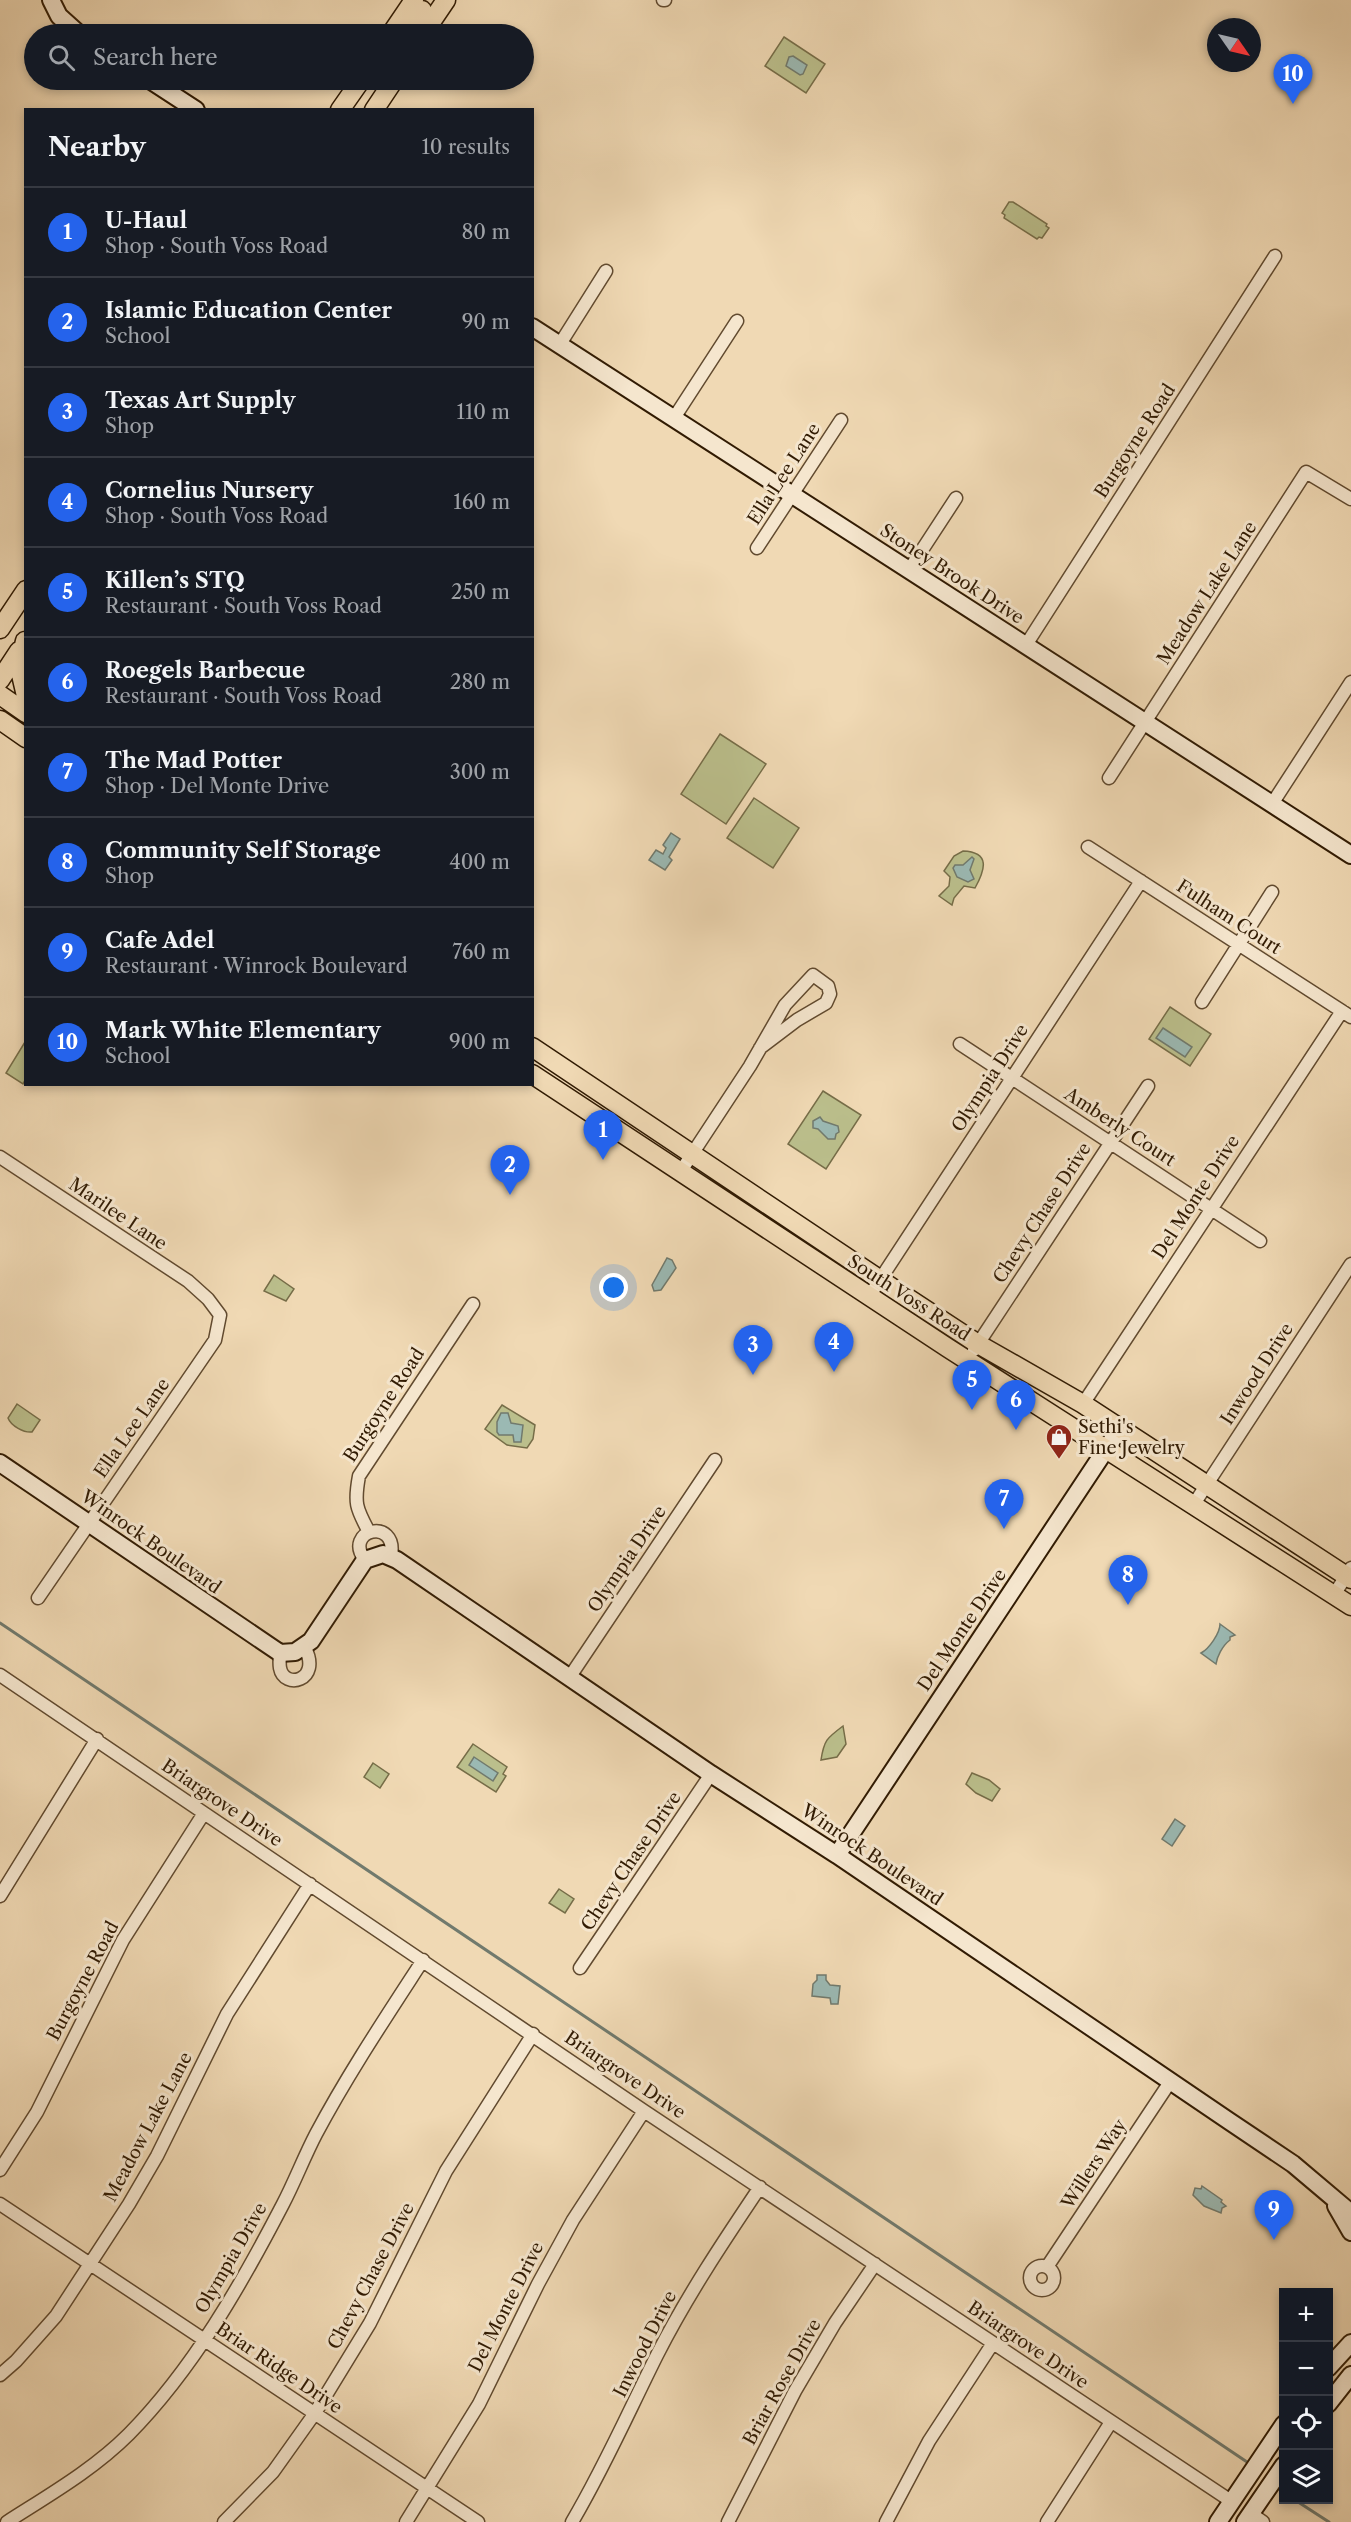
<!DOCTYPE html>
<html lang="en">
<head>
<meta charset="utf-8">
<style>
	body { margin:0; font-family:"Libre Caslon Text",serif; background:#242831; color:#f1f3f6 }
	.controls { position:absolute; right:18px; bottom:18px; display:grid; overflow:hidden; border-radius:0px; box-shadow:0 3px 9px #0003 }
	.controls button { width:54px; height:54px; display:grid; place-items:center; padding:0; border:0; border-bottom:2px solid #363941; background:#171b24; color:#f1f3f6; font:30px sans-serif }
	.compass { position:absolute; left:1207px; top:18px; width:54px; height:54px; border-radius:50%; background:#171b24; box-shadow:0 3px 9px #0003; rotate:124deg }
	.you { position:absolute; left:614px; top:1288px; width:21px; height:21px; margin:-15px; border:4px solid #fff; border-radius:50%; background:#1a73e8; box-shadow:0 0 0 9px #1a73e833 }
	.badge { display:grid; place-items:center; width:39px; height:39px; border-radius:50%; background:#2563eb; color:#fff; font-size:20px; font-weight:700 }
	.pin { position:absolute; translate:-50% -50px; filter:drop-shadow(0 2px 3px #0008) }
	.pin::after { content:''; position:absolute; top:32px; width:21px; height:18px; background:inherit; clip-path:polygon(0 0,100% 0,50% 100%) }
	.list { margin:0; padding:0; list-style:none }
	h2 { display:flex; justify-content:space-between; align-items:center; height:78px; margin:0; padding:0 24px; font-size:26px }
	h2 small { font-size:20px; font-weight:400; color:#9ea1a6 }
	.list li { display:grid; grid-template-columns:39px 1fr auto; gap:18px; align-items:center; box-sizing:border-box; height:90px; padding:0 24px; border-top:2px solid #363941 }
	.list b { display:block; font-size:22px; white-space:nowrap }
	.list p { margin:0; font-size:20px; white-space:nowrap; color:#9ea1a6 }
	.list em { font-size:20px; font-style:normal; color:#9ea1a6 }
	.icon { flex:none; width:33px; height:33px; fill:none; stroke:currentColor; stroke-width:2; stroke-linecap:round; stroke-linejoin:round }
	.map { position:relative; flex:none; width:1351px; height:2522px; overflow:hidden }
	.search { position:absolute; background:#171b24; box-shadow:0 3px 9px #0003; left:24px; top:24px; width:510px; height:66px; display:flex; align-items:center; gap:15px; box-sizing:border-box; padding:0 21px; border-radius:33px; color:#9ea1a6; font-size:22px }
	.panel { position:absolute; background:#171b24; box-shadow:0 3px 9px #0003; left:24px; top:108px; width:510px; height:978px; border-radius:0px }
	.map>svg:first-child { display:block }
	.green { fill:#bbbf8c; stroke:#766d48; stroke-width:1.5 }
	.water { fill:#9bb9b3; stroke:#717a6d; stroke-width:1.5 }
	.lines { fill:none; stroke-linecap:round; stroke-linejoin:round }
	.stream { stroke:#717a6d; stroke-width:3 }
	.street-casing { stroke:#614a2f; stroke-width:15 }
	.secondary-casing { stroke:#311b03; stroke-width:20 }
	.primary-casing { stroke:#311b03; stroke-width:21 }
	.street { stroke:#f5e6ce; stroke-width:12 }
	.secondary { stroke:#f5e6ce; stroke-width:16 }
	.primary { stroke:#f0d9b4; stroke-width:18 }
	.labels { text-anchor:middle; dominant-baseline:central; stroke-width:6; stroke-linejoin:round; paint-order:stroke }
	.street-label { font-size:18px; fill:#311b03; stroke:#f5e6ce }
	.poi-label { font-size:18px; fill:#311b03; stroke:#f5e6ce; text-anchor:start }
</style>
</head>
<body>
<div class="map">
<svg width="1351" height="2522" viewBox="0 0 1351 2522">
	<rect width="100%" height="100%" fill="#f0d9b4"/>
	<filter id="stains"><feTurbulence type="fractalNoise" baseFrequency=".00333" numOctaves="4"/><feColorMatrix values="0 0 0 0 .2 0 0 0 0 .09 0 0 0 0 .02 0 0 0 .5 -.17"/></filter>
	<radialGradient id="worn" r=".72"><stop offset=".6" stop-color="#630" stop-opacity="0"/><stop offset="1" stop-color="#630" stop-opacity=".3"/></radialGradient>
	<path class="green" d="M784 37 825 64 806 93 765 66Z
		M1009 202H1013L1047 224 1046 226 1049 228 1042 238 1039 237 1037 239 1004 218 1005 215 1002 213Z
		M720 734 766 764 726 824 681 794Z
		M754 798 799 828 773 868 727 838Z
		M963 851C991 852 985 870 975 888L964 886 954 898 952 905 939 896 949 886 950 877 944 871 954 856Z
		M1170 1007 1211 1034 1190 1066 1149 1039Z
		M25 1042V1080L23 1084 6 1073Z
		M823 1091 861 1115 826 1169 788 1144Z
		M274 1275 294 1289 286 1301 264 1291Z
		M17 1404 40 1420 32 1432C24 1433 11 1426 8 1418Z
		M502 1405 535 1425 533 1439 527 1448 507 1445 485 1429Z
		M843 1726 846 1744 837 1757 821 1760C824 1740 827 1738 843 1726Z
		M473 1744 507 1767 503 1774 506 1776 496 1792 457 1767Z
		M373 1763 389 1774 380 1788 364 1777Z
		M972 1773 989 1780 1000 1789 992 1801 976 1793 966 1784Z
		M559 1889 574 1899 565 1913 549 1903Z"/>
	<path class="water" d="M793 56 807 65 803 74 800 75 786 66 789 57Z
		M671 833 680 839 669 857 672 860 665 870 649 860 656 850 663 854 666 848 663 845Z
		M972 857 974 859 970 870 974 879 968 882 957 877 953 868 955 865H963Z
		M1163 1028 1192 1047 1185 1057 1156 1038Z
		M820 1117 823 1121 838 1126 839 1132 836 1134 835 1139H828L818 1129 813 1128V1121Z
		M667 1258 672 1260 676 1268 661 1290 654 1291 652 1285Z
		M501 1413H508L511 1423 523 1425 521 1442H514L513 1435H499L497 1432V1422Z
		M1220 1624 1235 1635 1230 1637V1640C1222 1646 1217 1657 1216 1664L1201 1653C1209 1649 1220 1633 1220 1624Z
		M474 1757 498 1773 493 1781 469 1765Z
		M1175 1819 1185 1826 1172 1846 1162 1839Z
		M817 1975H826V1980L830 1985 840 1986 838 2004H831L830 1998 812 1996 813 1984 817 1980Z
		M1202 2186 1222 2200 1221 2202 1226 2206 1222 2208 1221 2213 1204 2206 1193 2195 1195 2188 1201 2189Z"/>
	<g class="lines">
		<path class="stream" d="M0 1623 1250 2464
			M1276 2485 1284 2491
			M1295 2500 1329 2522"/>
		<g class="street-casing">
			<path id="street" d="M663 0H665
				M560 344 606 271
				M674 418 737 321
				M757 548 841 420
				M909 570 956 498
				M1026 645 1275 256
				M1109 778 1306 472 1351 499
				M1272 804 1351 682
				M1088 847 1351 1017
				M1202 1002 1272 892
				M960 1044 1260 1241
				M0 1157 188 1281 208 1299 220 1315 215 1340 38 1598
				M681 1171 750 1066 785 1005 813 975 828 986 830 994 826 1003 797 1020 760 1048
				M870 1295 1141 881
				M974 1350 1148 1086
				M1083 1404 1342 1011
				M1194 1504 1351 1264
				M369 1532C356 1508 354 1503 359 1476L473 1304
				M365 1560C342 1530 398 1516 391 1556
				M1334 1595 1351 1568
				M280 1653C280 1657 279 1663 280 1668 284 1690 322 1681 305 1648
				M0 1675 644 2111 1231 2501
				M569 1678 715 1460
				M0 1896 97 1739
				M580 1968 711 1774
				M0 2170 37 2112 123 1940 204 1813
				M0 2204 478 2522
				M1030 2278a12 12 0 1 1 24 0a12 12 0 1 1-24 0Z
				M1047 2267 1170 2082
				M0 2375 16 2361 56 2316 129 2204 157 2156 227 2014 310 1884
				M1250 2513 1263 2522
				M7 2522C49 2495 93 2470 129 2434 193 2369 241 2285 283 2204 295 2181 304 2157 316 2134 348 2074 386 2017 423 1960
				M224 2522 273 2472 315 2413 370 2323 446 2171 533 2034
				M406 2522 479 2404 538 2284 573 2220 644 2111
				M572 2522C604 2468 629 2411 657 2355 687 2296 723 2242 760 2187
				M728 2522 795 2391 835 2323 875 2264
				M886 2522 929 2441 993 2343
				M1047 2522 1111 2422"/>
		</g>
		<g class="secondary-casing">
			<path id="secondary" d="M51 0 59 16 79 34
				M150 80 196 110
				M532 327 1351 855
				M0 1463 280 1653 295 1652 311 1641 365 1560 383 1554 397 1560 711 1774 837 1855 1229 2121 1293 2164 1351 2213
				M837 1855 1120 1428
				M1336 2206 1351 2232
				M1328 2368 1351 2343
				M1328 2404 1351 2375
				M1218 2522 1284 2424
				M1245 2522 1284 2465"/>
		</g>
		<g class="primary-casing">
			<path id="primary" d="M391 34 414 0
				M406 34 422 10
				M423 34 446 0
				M340 110 361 80
				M374 110 394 80
				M0 629 26 590
				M25 641 19 666 26 696
				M0 680 19 651
				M0 695 26 713
				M0 720 26 738
				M532 1047 894 1289 978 1344 1083 1404 1351 1579
				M532 1074 948 1348 1351 1606"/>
		</g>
		<use href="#street" class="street"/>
		<use href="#secondary" class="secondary"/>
		<use href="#primary" class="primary"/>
	</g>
	<defs>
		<g id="shop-pin" transform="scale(1.35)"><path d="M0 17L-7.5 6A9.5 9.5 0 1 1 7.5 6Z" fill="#8f2418" stroke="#f5e6ce"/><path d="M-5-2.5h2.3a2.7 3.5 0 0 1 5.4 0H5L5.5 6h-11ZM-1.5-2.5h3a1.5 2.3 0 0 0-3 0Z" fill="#fff"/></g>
	</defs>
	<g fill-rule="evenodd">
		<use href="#shop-pin" x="1059" y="1437"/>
	</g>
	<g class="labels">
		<g class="street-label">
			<text transform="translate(1135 441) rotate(-57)">Burgoyne Road</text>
			<text transform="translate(784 474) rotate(-57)">Ella Lee Lane</text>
			<text transform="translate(952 574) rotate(33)">Stoney Brook Drive</text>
			<text transform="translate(1207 593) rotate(-57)">Meadow Lake Lane</text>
			<text transform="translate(1229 917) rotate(33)">Fulham Court</text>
			<text transform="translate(990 1078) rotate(-57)">Olympia Drive</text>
			<text transform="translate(1120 1127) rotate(33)">Amberly Court</text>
			<text transform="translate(1196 1197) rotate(-57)">Del Monte Drive</text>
			<text transform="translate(1042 1213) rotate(-57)">Chevy Chase Drive</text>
			<text transform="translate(118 1214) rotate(34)">Marilee Lane</text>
			<text transform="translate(909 1298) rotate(33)">South Voss Road</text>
			<text transform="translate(1257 1374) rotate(-57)">Inwood Drive</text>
			<text transform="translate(384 1405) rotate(-57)">Burgoyne Road</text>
			<text transform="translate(132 1428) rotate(-55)">Ella Lee Lane</text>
			<text transform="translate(151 1542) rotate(35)">Winrock Boulevard</text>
			<text transform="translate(627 1559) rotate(-56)">Olympia Drive</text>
			<text transform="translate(962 1630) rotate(-56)">Del Monte Drive</text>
			<text transform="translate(222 1803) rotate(34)">Briargrove Drive</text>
			<text transform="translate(872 1855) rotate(34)">Winrock Boulevard</text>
			<text transform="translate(631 1861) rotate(-56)">Chevy Chase Drive</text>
			<text transform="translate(83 1981) rotate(-62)">Burgoyne Road</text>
			<text transform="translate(625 2075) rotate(34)">Briargrove Drive</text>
			<text transform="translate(148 2127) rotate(-62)">Meadow Lake Lane</text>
			<text transform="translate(1094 2164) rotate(-57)">Willers Way</text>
			<text transform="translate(231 2258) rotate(-60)">Olympia Drive</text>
			<text transform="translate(371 2276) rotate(-62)">Chevy Chase Drive</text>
			<text transform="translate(506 2307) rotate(-63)">Del Monte Drive</text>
			<text transform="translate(645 2344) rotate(-63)">Inwood Drive</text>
			<text transform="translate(1028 2345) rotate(34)">Briargrove Drive</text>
			<text transform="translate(279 2368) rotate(34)">Briar Ridge Drive</text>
			<text transform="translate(782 2382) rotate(-61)">Briar Rose Drive</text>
		</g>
		<g class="poi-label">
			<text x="1078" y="1427">Sethi's<tspan x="1078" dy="21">Fine Jewelry</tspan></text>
		</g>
	</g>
	<rect width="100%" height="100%" filter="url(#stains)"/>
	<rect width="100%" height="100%" fill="url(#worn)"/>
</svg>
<div class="controls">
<button>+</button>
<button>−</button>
<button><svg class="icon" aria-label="locate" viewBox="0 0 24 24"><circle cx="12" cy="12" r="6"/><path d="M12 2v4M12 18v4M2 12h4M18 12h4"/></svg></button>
<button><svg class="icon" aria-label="layers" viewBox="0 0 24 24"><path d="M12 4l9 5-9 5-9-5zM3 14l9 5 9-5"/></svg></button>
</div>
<svg class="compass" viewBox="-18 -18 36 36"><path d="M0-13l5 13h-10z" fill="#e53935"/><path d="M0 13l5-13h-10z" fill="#9ea1a6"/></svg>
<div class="you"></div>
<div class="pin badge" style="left:603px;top:1160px">1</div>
<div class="pin badge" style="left:510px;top:1195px">2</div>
<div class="pin badge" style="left:753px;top:1375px">3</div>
<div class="pin badge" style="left:834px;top:1372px">4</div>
<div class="pin badge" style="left:972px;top:1410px">5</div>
<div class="pin badge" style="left:1016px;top:1430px">6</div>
<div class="pin badge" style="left:1004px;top:1529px">7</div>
<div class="pin badge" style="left:1128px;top:1605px">8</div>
<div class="pin badge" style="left:1274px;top:2240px">9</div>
<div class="pin badge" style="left:1293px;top:104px">10</div>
<div class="search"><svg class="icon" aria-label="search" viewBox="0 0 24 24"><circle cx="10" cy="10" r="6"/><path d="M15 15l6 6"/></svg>Search here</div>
<section class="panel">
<h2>Nearby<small>10 results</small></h2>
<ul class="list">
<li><span class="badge">1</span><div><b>U-Haul</b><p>Shop · South Voss Road</p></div><em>80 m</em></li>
<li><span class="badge">2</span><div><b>Islamic Education Center</b><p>School</p></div><em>90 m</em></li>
<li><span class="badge">3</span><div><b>Texas Art Supply</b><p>Shop</p></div><em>110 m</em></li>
<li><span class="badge">4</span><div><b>Cornelius Nursery</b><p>Shop · South Voss Road</p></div><em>160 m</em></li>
<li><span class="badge">5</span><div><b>Killen’s STQ</b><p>Restaurant · South Voss Road</p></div><em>250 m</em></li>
<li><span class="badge">6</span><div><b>Roegels Barbecue</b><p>Restaurant · South Voss Road</p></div><em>280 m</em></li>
<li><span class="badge">7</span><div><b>The Mad Potter</b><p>Shop · Del Monte Drive</p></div><em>300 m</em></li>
<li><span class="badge">8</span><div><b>Community Self Storage</b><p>Shop</p></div><em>400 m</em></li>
<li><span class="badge">9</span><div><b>Cafe Adel</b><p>Restaurant · Winrock Boulevard</p></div><em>760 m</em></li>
<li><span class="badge">10</span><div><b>Mark White Elementary</b><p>School</p></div><em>900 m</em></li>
</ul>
</section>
</div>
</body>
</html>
